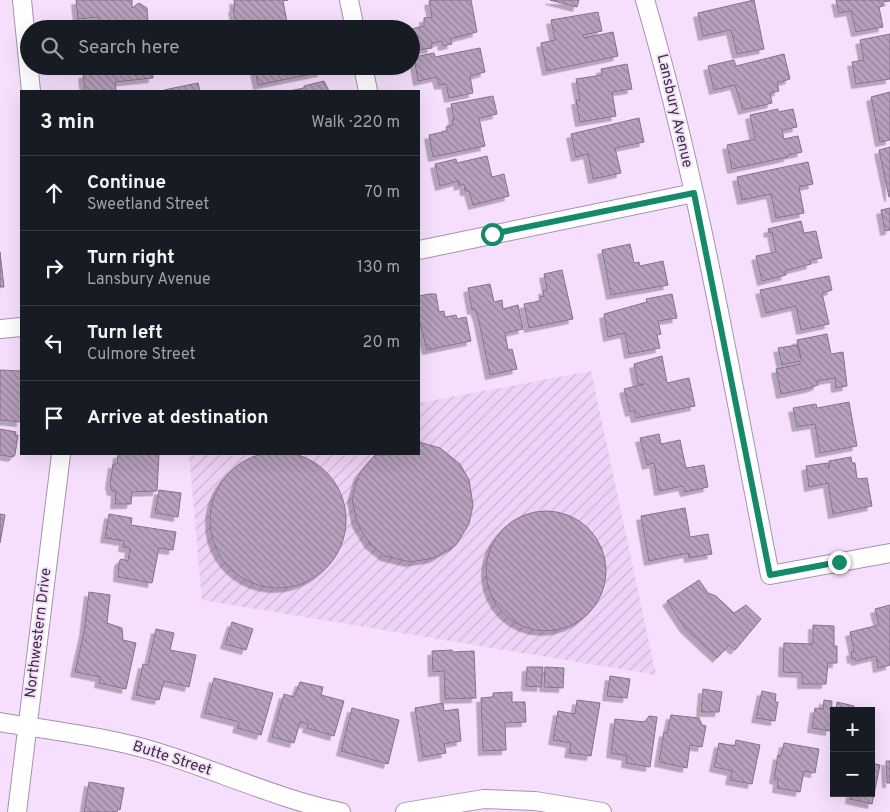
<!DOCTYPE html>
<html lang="en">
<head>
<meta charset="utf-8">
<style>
	body { margin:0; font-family:Overpass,sans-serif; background:#20242c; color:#f1f3f6 }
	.controls { position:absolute; right:15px; bottom:15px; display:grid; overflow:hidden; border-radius:0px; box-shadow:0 5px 20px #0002 }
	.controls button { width:45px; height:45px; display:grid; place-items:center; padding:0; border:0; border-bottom:1px solid #363941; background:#171b24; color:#f1f3f6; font:25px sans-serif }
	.stop { position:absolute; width:15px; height:15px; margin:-11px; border:4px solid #168969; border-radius:50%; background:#fff }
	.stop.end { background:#168969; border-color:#fff; box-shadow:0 1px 5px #0008 }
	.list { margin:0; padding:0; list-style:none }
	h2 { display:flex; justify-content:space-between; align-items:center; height:65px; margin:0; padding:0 20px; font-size:21px }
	h2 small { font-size:16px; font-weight:400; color:#9ea1a6 }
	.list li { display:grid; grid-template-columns:32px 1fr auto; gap:15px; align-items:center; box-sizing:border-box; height:75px; padding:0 20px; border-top:1px solid #363941 }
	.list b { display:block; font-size:19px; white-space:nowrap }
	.list p { margin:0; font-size:16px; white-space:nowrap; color:#9ea1a6 }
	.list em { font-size:16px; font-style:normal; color:#9ea1a6 }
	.icon { flex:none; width:28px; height:28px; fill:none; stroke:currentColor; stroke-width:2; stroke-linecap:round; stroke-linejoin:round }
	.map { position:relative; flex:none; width:890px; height:812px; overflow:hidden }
	.search { position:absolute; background:#171b24; box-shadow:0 5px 20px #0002; left:20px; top:20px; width:400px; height:55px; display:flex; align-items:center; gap:12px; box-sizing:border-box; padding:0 18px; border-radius:28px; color:#9ea1a6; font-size:19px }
	.panel { position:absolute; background:#171b24; box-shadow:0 5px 20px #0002; left:20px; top:90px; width:400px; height:365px; border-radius:0px }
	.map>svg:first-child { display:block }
	.industrial { fill:url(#industrial-furrows) }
	.building { fill:url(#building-back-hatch); stroke:#86718c; filter:url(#shadow) }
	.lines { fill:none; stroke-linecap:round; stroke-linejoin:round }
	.street-casing { stroke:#a791ae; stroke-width:20 }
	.street { stroke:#fff; stroke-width:18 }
	.route { stroke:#168969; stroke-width:6 }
	.labels { text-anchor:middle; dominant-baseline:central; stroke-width:4; stroke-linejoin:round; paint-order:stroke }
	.street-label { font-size:15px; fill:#382f3b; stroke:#f6dffd }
</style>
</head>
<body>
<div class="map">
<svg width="890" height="812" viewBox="0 0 890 812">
	<defs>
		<pattern id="industrial-furrows" width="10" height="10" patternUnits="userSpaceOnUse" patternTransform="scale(1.25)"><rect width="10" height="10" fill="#efd2f7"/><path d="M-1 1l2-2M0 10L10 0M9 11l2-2" fill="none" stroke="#ceb5d5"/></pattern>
		<pattern id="building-back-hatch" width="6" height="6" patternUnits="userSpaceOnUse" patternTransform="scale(1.25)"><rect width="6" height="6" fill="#b6a0bc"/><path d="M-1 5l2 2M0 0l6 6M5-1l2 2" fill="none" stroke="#95839a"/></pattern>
		<filter id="shadow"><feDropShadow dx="-4.5" dy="4.5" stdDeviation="0" flood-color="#0004"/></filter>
	</defs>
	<rect width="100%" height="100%" fill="#f6dffd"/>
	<path class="industrial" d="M591 371 656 675 202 600 189 454H419V403Z"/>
	<path class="building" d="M76 0H132V8L139 3 147 8 148 23 142 28 134 23 135 29H106V22H99L98 17 78 19Z
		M234 0H288L283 1 287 22 254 29H237L233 8 235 7Z
		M434 0H471L477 32 450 39 452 44 443 46 442 41 431 44 432 48 412 51 411 29 424 26V18L432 17 429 1Z
		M550 0H579L577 7Z
		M754 0 764 49 737 54 731 30 703 36 698 13Z
		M836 0H890V1L883 2V6L879 7 883 27 856 32 851 11 839 13Z
		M598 12 602 31 583 35 584 38 613 32 618 56 547 71 541 43 555 40 551 20Z
		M890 34V79L856 84 852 62 864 60 860 40Z
		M480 48 485 72 470 76 473 93 449 98 446 84 439 85 437 77 418 81 414 57 434 53 435 57Z
		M784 54 790 79 777 83 779 91 770 93 772 103 743 110 735 85 714 90 708 66 734 60 736 66Z
		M627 64 632 89 612 92 616 116 580 122 576 100H580L576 79 602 75 601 69Z
		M128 66H152L153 78 115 82 116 91H85L83 74 129 70Z
		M254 66H321L322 72 258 85Z
		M324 81 329 91H289L304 88V86Z
		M198 83 200 91H164V90Z
		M890 92V140L880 142 871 97Z
		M493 96 497 114 479 118 485 146 433 157 429 135 447 131 446 127 453 125 452 120H454L451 104Z
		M778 109V112L793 109 797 127 782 130 784 139 798 136 802 152 788 155V157L732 169 727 145 755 139 750 115Z
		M639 118 644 142 615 148 621 173 593 179 588 154 576 157 571 134Z
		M890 147V197H889L879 150Z
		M487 156 492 177 504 174 509 196 473 205 469 191H465L464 184 459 186 458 181 440 186 435 164 456 159 457 163Z
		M808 162 813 184 799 187 804 213 776 218 771 194 742 200 737 177Z
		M890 208V230L885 231 881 210Z
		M801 221 804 233 816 231 822 258 810 260 811 264 785 271 786 275 762 281 756 256 776 252 772 232 769 233 768 229Z
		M630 244 634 263 639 262 640 266 663 261 668 285 611 295 602 250Z
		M0 252 4 287H0Z
		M562 270 573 319 529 328 524 304 540 301V297L544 296 543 290H547L544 274Z
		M829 276 832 290 822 293 829 324 801 330 796 306 766 313 760 290Z
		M490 284 494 302 502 300 503 309 518 305 523 329 505 333 508 350 512 349 517 369 490 375 478 317 475 309 472 310 468 288Z
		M429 294H436L439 312 444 311 445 317 456 315 457 319 466 317 471 341 427 350 419 320V296Z
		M672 294 677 318 658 321 661 334 657 335 660 348 629 354 625 333 608 337 604 314 647 302 646 299Z
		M827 334 831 354 843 352 847 386 836 388 835 378 817 381 818 385 810 388 781 394 776 369 800 364V361L782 365 778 348 797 345 801 358 797 340Z
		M662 356 667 383 689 378 695 406 636 418 634 411 630 412 624 389 644 384H638L634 364Z
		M0 370 21 371V422L0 420Z
		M849 402 857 446 820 453 815 424 797 427 793 408 816 404 817 408Z
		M0 429 16 432 15 435H18L15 455 13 457 0 455Z
		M659 434 661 444 680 440 686 468 704 465 708 487 685 492 683 486 659 491 654 463 647 465 640 438Z
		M419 442 440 448 460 464 469 480 473 505 469 524 456 545 434 558 410 562 385 556 370 544 357 523 352 498 359 474 375 455 419 454Z
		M210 520a68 68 0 1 1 136 0a68 68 0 1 1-136 0Z
		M118 454H159L157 491 132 492 131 504H115L116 491H112L110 484 113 464H117Z
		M851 457 852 463H855L857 479 867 478 872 506 833 514 828 483 809 487 806 466 828 463 829 468V461Z
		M159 490 181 493 178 517 155 513Z
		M685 508 690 537 708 534 712 554 689 558 688 553 649 561 641 516Z
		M486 571a60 60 0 1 1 120 0a60 60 0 1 1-120 0Z
		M0 514 5 515 0 543Z
		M109 514 132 518 131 525 176 532 173 550 159 548 152 583 118 577 119 562 121 559 128 561 130 548 123 547 124 541 105 538Z
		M699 580 708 593 716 596 734 613 746 605 761 619 735 650 729 645 717 658 685 628 667 601Z
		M89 592 110 595 107 623 122 628 123 640 136 643 126 689 99 683 100 677 75 672 84 632Z
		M890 605V665L878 668 876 656 856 661 855 658 852 659 851 652 854 651 850 632 879 625 875 609Z
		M232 622 253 629 246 650 225 644Z
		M813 625 834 626V646H837V663H828L826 684H802V673L783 672 784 643 813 644Z
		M156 629 174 633 170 650 196 655 189 687 164 681 159 700 136 695 143 664 148 665Z
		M452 650 453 652 474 651 476 698 445 699 444 671 433 672 432 651Z
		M527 667H543L541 687 526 686Z
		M545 667 564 668 563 688 544 687Z
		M610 676 630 679 627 698 607 696Z
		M214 678 273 693 261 735 237 728 239 722 205 713Z
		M300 682 323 687 321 695 344 701 334 736 307 728 308 724 300 722 294 743 272 737 284 694 294 697Z
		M703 689 722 692 719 712H701Z
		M762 691 776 694 775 702H778L775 721 756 718Z
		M512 692V702H525L526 722 505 723 506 750 483 751 481 698 493 697V693Z
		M577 700 600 703 591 756 569 753 571 743 553 740 558 711 575 714Z
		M824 700 832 701 830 731 812 728 815 708 823 709Z
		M837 702 854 706 853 711H836Z
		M443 703 444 711 458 709 461 741 444 744 446 753 423 757 415 708Z
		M352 708 399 720 388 764 341 751Z
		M671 715 699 718 702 725 706 726 702 747 690 745 687 768 659 762 664 732 667 733Z
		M649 716 657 717 650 767 626 763 627 756 611 753 615 719 645 722Z
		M736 740 760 745 752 784 730 780 732 771 714 767 719 743 735 746Z
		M784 743 819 749 815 773 804 771 800 792 777 788 778 780 774 779 778 755 781 756Z
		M886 761H890V783H887Z
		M871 763 880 765 872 804 850 799 851 793H871Z
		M89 782 124 788 120 810 118 809 117 812H84Z"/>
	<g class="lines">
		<g class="street-casing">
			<path id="street" d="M22 0 31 91
				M349 0 355 29
				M645 0C700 188 732 383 770 575L890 553
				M363 66 368 91
				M419 250 694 193
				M0 329 21 327
				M0 722C53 731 109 737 160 753 221 772 278 799 341 812
				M17 812 61 454
				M405 812 484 799 535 801 602 812"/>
		</g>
		<use href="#street" class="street"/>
	</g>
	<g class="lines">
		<path class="route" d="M492 234 694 193 770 575 839 562"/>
	</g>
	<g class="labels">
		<g class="street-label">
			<text transform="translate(674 111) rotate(77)">Lansbury Avenue</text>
			<text transform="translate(39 633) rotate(-83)">Northwestern Drive</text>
			<text transform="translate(172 759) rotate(18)">Butte Street</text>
		</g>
	</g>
</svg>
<div class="controls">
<button>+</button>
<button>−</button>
</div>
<div class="stop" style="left:492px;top:234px"></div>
<div class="stop end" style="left:839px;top:562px"></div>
<div class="search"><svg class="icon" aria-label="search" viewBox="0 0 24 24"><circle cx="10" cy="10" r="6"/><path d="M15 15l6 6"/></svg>Search here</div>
<section class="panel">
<h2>3 min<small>Walk · 220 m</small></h2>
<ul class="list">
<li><svg class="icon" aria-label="ahead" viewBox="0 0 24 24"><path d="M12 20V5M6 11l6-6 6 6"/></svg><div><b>Continue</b><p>Sweetland Street</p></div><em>70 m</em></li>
<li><svg class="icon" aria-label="right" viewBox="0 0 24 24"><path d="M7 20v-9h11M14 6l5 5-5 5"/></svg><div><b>Turn right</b><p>Lansbury Avenue</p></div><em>130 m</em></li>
<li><svg class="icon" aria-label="left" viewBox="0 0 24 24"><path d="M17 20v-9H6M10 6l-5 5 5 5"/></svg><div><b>Turn left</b><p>Culmore Street</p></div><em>20 m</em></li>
<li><svg class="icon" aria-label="arrive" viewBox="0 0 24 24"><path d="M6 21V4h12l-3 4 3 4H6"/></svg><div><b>Arrive at destination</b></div></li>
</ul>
</section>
</div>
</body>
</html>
